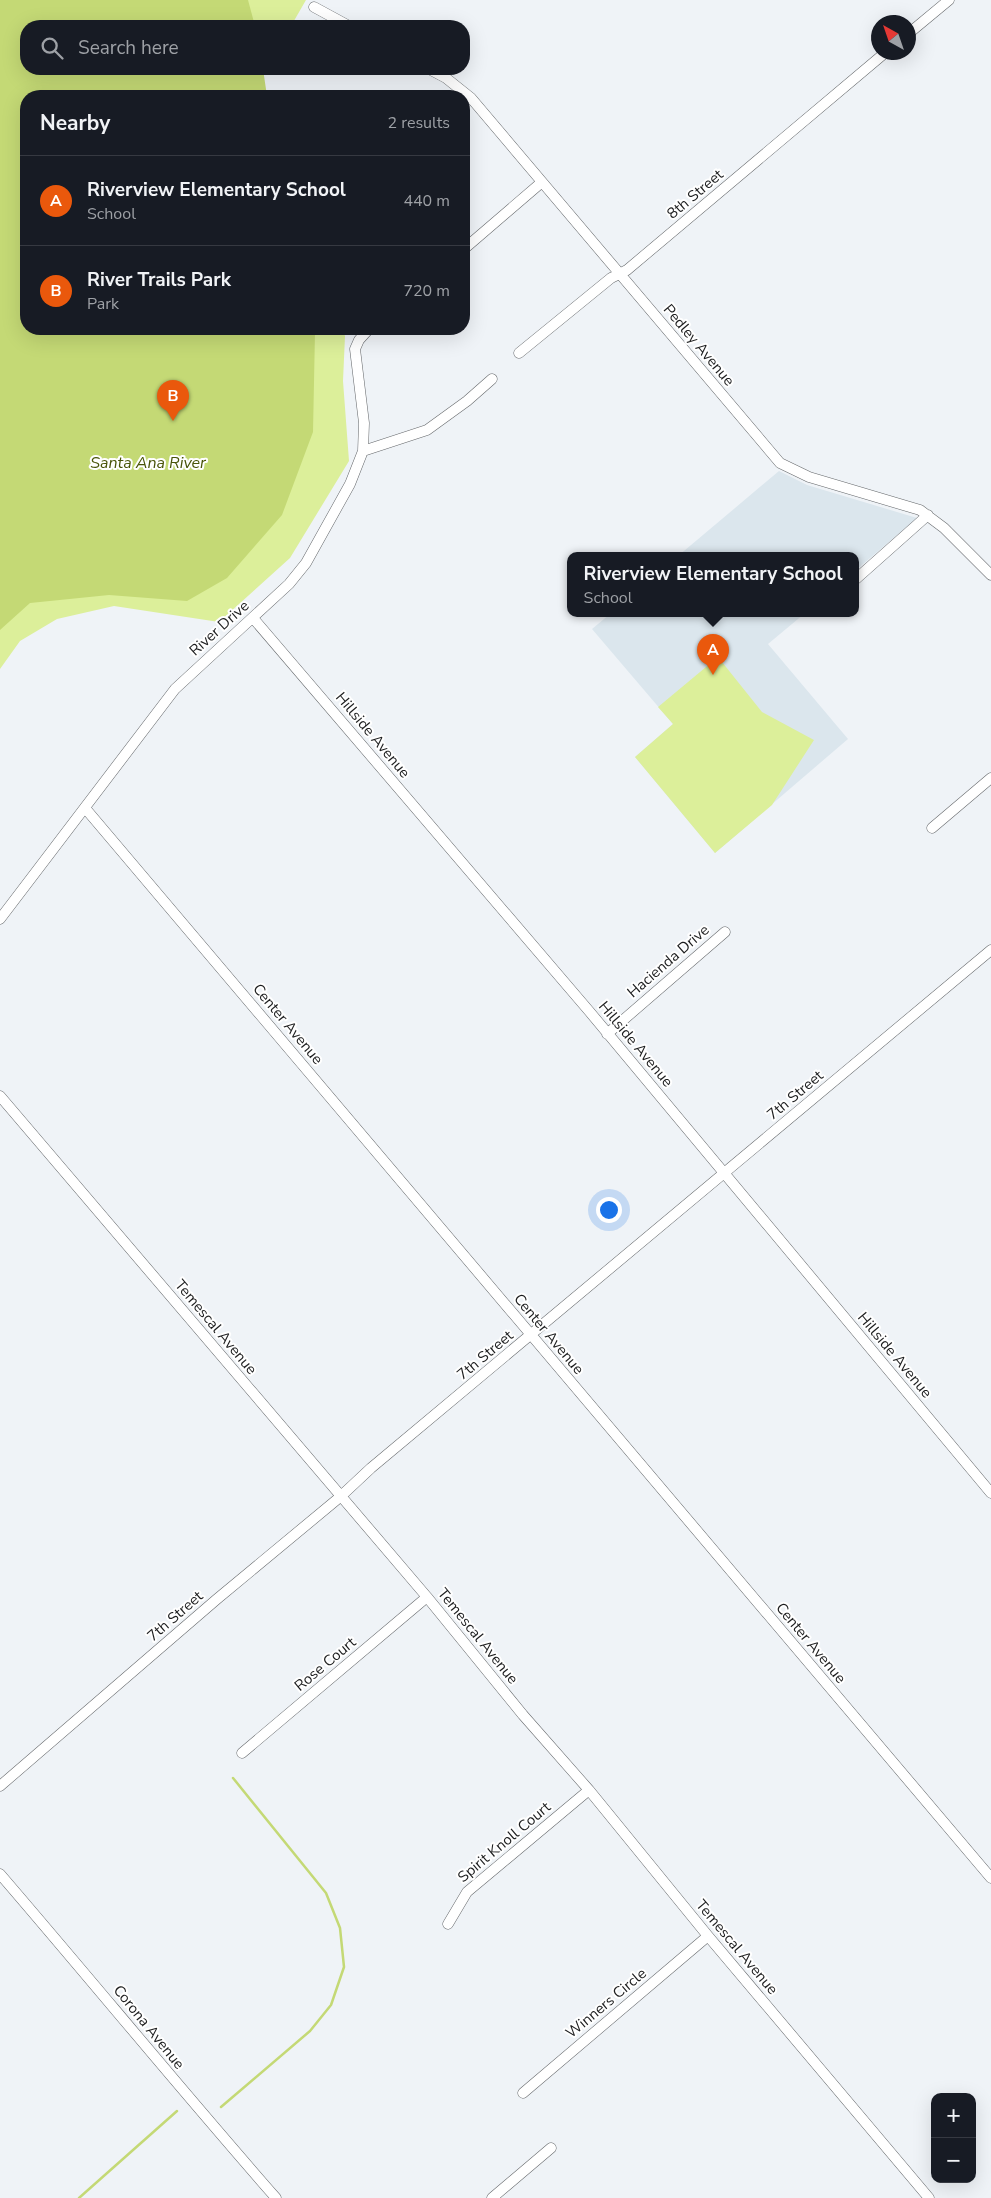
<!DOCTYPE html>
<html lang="en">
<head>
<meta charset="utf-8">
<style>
	body { margin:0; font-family:"Nunito Sans",sans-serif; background:#242831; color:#f1f3f6 }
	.controls { position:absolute; right:15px; bottom:15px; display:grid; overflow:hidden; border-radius:10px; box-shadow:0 5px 20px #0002 }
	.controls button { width:45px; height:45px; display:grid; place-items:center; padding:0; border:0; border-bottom:1px solid #363941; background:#171b24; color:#f1f3f6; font:25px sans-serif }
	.compass { position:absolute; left:871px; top:15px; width:45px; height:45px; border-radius:50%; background:#171b24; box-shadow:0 5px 20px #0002; rotate:320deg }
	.you { position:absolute; left:608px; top:1209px; width:18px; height:18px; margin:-12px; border:4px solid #fff; border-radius:50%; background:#1a73e8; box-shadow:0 0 0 8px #1a73e833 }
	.badge { display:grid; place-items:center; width:32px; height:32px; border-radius:50%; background:#ea580c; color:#fff; font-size:16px; font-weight:700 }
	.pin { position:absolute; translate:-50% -41px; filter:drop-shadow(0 1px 2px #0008) }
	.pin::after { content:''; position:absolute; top:26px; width:18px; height:15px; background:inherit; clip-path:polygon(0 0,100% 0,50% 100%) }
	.popup { position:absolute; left:567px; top:552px; width:292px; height:65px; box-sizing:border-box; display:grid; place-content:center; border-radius:10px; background:#171b24; filter:drop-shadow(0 1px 4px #0005); font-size:16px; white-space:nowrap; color:#9ea1a6 }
	.popup b { font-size:19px; color:#f1f3f6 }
	.popup::after { content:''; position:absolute; left:50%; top:100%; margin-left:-10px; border:10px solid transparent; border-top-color:#171b24 }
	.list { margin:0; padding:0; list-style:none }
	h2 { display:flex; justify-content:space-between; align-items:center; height:65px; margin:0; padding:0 20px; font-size:21px }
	h2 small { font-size:16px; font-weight:400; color:#9ea1a6 }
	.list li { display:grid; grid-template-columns:32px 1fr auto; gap:15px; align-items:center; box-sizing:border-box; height:90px; padding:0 20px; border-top:1px solid #363941 }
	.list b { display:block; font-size:19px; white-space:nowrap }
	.list p { margin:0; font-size:16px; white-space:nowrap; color:#9ea1a6 }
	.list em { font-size:16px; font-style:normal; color:#9ea1a6 }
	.icon { flex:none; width:28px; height:28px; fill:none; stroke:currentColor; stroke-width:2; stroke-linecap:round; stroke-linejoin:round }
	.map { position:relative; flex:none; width:991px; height:2198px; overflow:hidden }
	.search { position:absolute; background:#171b24; box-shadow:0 5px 20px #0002; left:20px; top:20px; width:450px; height:55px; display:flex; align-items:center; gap:12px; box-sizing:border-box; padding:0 18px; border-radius:20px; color:#9ea1a6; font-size:19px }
	.panel { position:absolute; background:#171b24; box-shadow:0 5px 20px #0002; left:20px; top:90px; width:450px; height:245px; border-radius:20px }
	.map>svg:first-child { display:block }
	.built { fill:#dbe6ed }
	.green { fill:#dcef9a }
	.water { fill:#c4d975 }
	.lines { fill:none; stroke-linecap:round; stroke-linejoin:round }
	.stream { stroke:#c4d975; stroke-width:2.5 }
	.minor-casing { stroke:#65686b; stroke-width:11 }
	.minor { stroke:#fff; stroke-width:10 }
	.labels { text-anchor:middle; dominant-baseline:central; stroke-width:4; stroke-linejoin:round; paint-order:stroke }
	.street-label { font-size:15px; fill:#1c1d1e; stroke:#fff }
	.water-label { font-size:16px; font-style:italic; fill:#485408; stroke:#fff }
</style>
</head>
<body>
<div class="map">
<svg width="991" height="2198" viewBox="0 0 991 2198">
	<rect width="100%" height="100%" fill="#eff3f7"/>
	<path class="built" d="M779 471 807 485 917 518 856 570V556H678Z
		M610 614H804L768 644 848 739 715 853 635 757 673 724 592 629Z"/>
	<path class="green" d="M124 0H306L291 26H104Z
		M0 162 26 329H342L345 336 343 381 349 461 290 558 219 622 114 606 57 619 20 641 0 669Z
		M718 657 762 712 814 740 772 805 715 853 635 757 673 724 658 707Z"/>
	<path class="water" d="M0 0H248L255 26H26V69H263L267 96H26V329H314L315 332 313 432 282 515 227 578 187 601 109 595 30 603 0 630Z"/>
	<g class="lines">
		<path class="stream" d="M221 2107 310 2031 331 2005 344 1967 340 1928 326 1893 233 1778
			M79 2198 177 2111"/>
		<g class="minor-casing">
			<path id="minor" d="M314 7 349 26
				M908 34 949 0
				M429 69 446 78 471 98 780 463 809 477 920 510 944 528 991 575
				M464 249 542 182
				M519 353 611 278 627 270 886 52
				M363 451 427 430 467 401 492 379
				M856 579 928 515
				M253 618 589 1011 991 1493
				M85 808 991 1878
				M932 828 991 778
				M0 919 175 689 289 584 306 563 350 484 363 451 364 423 355 349 359 340 369 329
				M607 1034 725 932
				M0 1096 427 1597 523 1715 589 1790 708 1936 929 2198
				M242 1753 427 1597
				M0 1786 217 1599 340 1497 371 1468 991 950
				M0 1874C93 1982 182 2091 276 2198
				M448 1924 467 1892 589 1790
				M523 2093 708 1936
				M492 2198 551 2148"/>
		</g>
		<use href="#minor" class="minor"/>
	</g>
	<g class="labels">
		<g class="street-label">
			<text transform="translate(695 194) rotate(-40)">8th Street</text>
			<text transform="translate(699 345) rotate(50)">Pedley Avenue</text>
			<text transform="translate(219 628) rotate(-42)">River Drive</text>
			<text transform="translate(373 735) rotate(50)">Hillside Avenue</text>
			<text transform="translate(668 961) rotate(-41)">Hacienda Drive</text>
			<text transform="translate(288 1024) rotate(50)">Center Avenue</text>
			<text transform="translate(636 1044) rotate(50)">Hillside Avenue</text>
			<text transform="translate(795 1095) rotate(-40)">7th Street</text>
			<text transform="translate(216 1327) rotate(50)">Temescal Avenue</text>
			<text transform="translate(549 1334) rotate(50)">Center Avenue</text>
			<text transform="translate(485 1355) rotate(-40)">7th Street</text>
			<text transform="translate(895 1355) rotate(50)">Hillside Avenue</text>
			<text transform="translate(175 1616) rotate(-41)">7th Street</text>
			<text transform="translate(478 1636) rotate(51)">Temescal Avenue</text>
			<text transform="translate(811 1643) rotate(50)">Center Avenue</text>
			<text transform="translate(325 1664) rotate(-40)">Rose Court</text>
			<text transform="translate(504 1842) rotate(-40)">Spirit Knoll Court</text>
			<text transform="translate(737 1947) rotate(50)">Temescal Avenue</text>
			<text transform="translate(606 2003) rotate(-40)">Winners Circle</text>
			<text transform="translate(149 2027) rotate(51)">Corona Avenue</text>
		</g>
		<g class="water-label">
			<text x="148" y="463">Santa Ana River</text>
		</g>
	</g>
</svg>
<div class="controls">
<button>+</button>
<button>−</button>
</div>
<svg class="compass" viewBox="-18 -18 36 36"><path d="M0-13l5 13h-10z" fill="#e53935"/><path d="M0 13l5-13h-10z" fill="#9ea1a6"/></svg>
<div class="you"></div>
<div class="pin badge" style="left:713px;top:675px">A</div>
<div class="popup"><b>Riverview Elementary School</b>School</div>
<div class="pin badge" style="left:173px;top:421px">B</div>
<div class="search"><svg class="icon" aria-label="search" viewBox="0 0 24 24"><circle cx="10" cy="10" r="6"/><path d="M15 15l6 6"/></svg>Search here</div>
<section class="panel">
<h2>Nearby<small>2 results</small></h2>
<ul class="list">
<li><span class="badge">A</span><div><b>Riverview Elementary School</b><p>School</p></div><em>440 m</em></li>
<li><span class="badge">B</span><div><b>River Trails Park</b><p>Park</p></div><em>720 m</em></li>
</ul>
</section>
</div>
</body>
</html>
